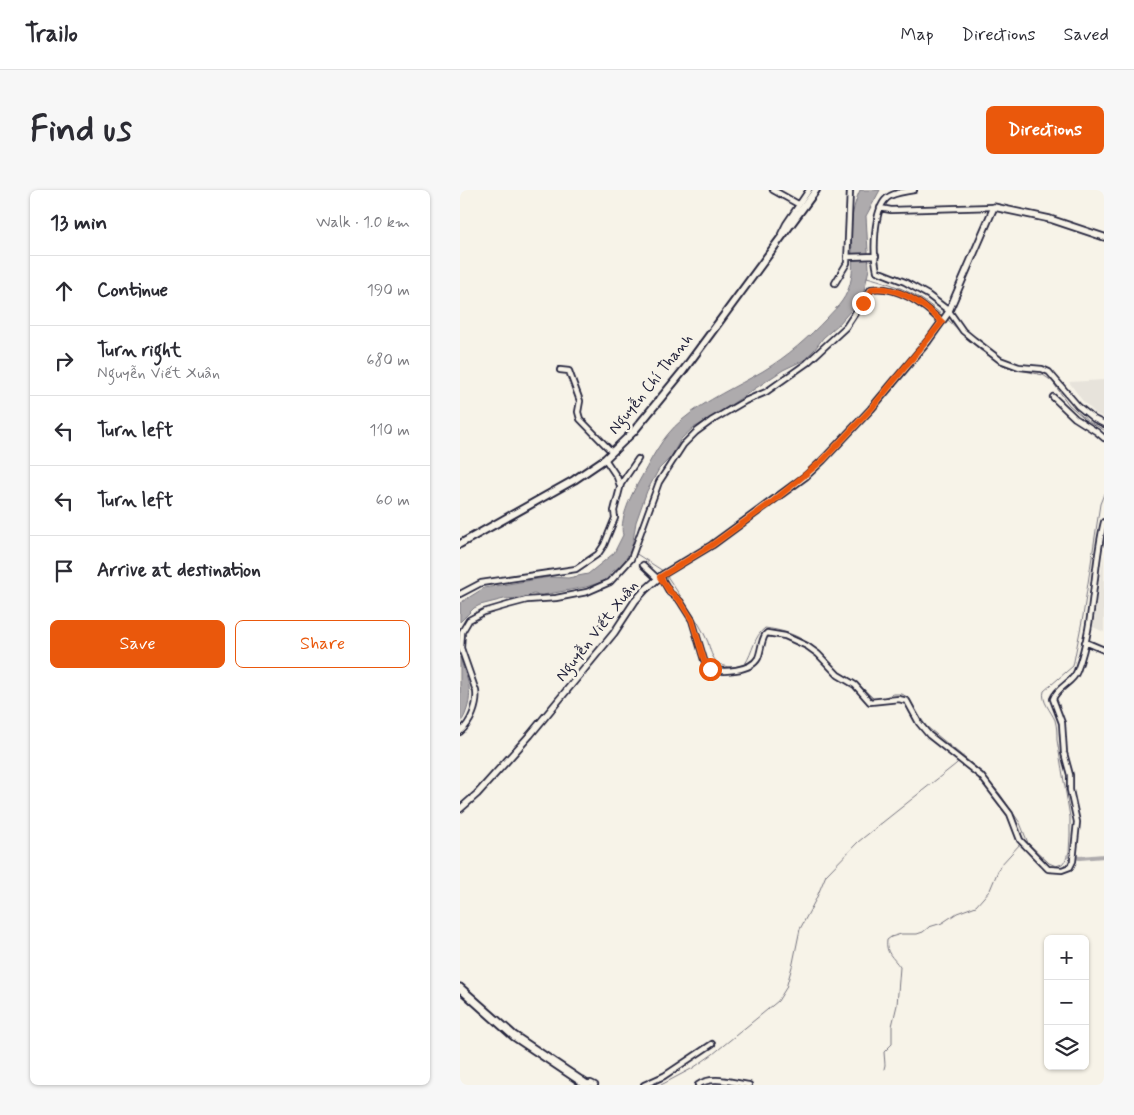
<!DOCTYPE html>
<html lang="en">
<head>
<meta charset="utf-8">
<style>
	body { margin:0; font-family:Mynerve,sans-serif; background:#f7f7f7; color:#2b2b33 }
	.controls { position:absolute; right:15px; bottom:15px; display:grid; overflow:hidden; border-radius:8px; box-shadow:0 1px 4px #0004 }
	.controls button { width:45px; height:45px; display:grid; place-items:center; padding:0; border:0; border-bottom:1px solid #e1e1e2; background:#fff; color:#2b2b33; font:25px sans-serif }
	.stop { position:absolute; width:15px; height:15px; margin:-11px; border:4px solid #ea580c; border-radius:50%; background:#fff }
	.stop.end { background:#ea580c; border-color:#fff; box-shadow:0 1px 5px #0008 }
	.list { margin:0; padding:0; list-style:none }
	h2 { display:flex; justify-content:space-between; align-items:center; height:65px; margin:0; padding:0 20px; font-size:21px }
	h2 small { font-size:16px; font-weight:400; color:#7c7c81 }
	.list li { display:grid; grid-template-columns:32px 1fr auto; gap:15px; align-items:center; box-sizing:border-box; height:70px; padding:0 20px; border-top:1px solid #e1e1e2 }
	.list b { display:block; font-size:19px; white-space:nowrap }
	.list p { margin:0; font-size:16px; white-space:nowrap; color:#7c7c81 }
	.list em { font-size:16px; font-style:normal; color:#7c7c81 }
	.actions { display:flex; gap:10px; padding:15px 20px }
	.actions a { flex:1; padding:11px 0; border:1px solid #ea580c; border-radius:8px; text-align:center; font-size:18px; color:#ea580c }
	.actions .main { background:#ea580c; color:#fff }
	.icon { flex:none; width:28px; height:28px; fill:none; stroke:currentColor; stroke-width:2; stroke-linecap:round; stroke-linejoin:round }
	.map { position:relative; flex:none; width:644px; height:895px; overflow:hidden; border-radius:8px }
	header { display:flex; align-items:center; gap:30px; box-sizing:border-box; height:70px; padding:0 25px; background:#fff; border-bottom:1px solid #e1e1e2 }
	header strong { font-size:24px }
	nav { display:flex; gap:28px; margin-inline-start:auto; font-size:18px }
	.intro { display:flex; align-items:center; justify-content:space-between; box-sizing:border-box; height:120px; padding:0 30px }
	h1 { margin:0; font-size:35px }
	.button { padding:12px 22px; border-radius:8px; background:#ea580c; color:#fff; font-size:18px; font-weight:700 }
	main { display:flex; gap:30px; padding:0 30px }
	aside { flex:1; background:#fff; border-radius:8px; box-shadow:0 1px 4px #0004 }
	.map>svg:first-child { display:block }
	.built { fill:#e7e3db }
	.water { fill:#aeabad; stroke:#76747f }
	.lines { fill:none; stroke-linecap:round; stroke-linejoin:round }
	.stream { stroke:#76747f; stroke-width:1 }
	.canal { stroke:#aeabad; stroke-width:4 }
	.minor-casing { stroke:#22223b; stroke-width:8 }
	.tertiary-casing { stroke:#22223b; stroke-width:9 }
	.secondary-casing { stroke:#22223b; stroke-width:10 }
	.trunk-casing { stroke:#22223b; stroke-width:11 }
	.minor { stroke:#f7f3e8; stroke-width:4.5 }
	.tertiary { stroke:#f7f3e8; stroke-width:5.5 }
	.secondary { stroke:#f7f3e8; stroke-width:6 }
	.trunk { stroke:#f7f3e8; stroke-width:7 }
	.route { stroke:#ea580c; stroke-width:6 }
	.labels { text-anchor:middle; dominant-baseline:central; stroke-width:5; stroke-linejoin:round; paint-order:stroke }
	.street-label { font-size:16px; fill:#22223b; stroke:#f7f3e8 }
</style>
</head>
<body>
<header>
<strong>Trailo</strong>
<nav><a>Map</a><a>Directions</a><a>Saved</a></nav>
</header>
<div class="intro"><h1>Find us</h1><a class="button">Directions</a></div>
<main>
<aside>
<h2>13 min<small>Walk · 1.0 km</small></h2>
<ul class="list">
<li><svg class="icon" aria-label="ahead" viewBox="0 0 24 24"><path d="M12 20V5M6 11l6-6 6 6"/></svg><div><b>Continue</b></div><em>190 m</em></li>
<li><svg class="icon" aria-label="right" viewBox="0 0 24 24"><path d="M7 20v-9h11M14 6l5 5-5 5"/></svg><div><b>Turn right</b><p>Nguyễn Viết Xuân</p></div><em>680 m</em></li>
<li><svg class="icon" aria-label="left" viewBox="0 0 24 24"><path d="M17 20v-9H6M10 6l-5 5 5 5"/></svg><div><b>Turn left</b></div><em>110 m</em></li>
<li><svg class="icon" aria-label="left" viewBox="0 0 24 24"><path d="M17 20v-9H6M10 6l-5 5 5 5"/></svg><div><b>Turn left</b></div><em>60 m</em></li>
<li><svg class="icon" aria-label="arrive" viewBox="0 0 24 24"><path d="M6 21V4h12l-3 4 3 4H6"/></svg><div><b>Arrive at destination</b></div></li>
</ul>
<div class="actions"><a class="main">Save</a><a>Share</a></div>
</aside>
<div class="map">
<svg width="644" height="895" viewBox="0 0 644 895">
	<rect width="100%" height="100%" fill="#f7f3e8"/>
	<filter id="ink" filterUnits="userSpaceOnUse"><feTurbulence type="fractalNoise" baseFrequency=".02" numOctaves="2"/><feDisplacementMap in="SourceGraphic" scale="10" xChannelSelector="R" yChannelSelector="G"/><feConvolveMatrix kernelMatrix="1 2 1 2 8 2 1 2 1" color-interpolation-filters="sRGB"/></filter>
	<g filter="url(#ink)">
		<path class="built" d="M644 190V228L636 224 622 210 609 192Z
			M644 363V442L633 437Z"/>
		<path class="water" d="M400 0H420L406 26 409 79 404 101 391 120 379 134 363 148 355 159 344 170 323 180 245 232 233 238 221 249 211 267 199 279 187 301 176 332 172 357 163 375 153 381 145 391 126 397 83 405 73 404 63 408 44 409 20 415 14 418 0 432V413L24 398 90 387 108 388 128 384 154 363 163 345C159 332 170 307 177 295 190 272 201 247 222 230 247 209 276 197 303 181 328 166 348 148 367 128 372 122 378 117 382 111 398 88 391 63 391 37 392 24 395 11 400 0Z
			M0 467C5 487 14 497 7 519 5 525 4 528 0 533Z"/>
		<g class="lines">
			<path class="stream" d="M407 87C437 95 459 104 483 126
				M486 128 520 160 546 177 583 185 592 191 609 215 628 231 644 240
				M175 363 203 381
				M207 386C221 408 237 427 248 452 250 460 252 468 258 473 266 479 277 477 285 474 293 462 294 446 305 438 336 442 354 453 373 477
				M376 480 395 491 414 509
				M420 509 433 504H442L447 507 466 536 517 578 540 604 560 633 568 653 589 673 596 676 602 674 606 669 609 662 610 645V627L597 550C597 543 597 537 595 530 591 521 581 511 584 501L613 476 623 426 640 314 644 304
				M424 879 425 875 424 862 432 854V836L437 815 440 777C433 767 425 763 427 750L431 747 441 744H457L463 742 469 737 482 733 497 723 516 716 530 700 540 676 561 653
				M201 895 233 878 253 864 318 811 326 798 333 773 340 739 356 709 366 685 398 652 496 574 503 566"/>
			<path class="canal" d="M608 666 620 668 644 666"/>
			<g class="minor-casing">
				<path id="minor" d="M313 0 338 14
					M454 0C445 2 434 2 427 8 413 20 413 64 417 81L445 92 468 105 489 121 503 141 514 150 540 170 559 177 582 179 589 182 618 216 634 229 644 234
					M420 18 431 20 534 17
					M321 44 326 34 349 0
					M387 67 416 66
					M375 93 387 73 390 0
					M100 180 109 181 120 211 118 222 120 229 152 262
					M593 207 615 228 637 242 644 248
					M145 269 157 287 160 296
					M183 375 198 389
					M201 387 210 403 220 411 232 430 244 470 250 479C263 483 291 481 298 468 301 461 301 452 305 445L307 443 325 446 347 456 358 464 378 485 395 495 410 512 439 509 447 511 459 533 469 545 521 586 550 624 560 650 588 679 602 680 610 677 613 671 617 632 610 600V585L604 563 602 533 593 509C598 496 613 493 617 481 635 434 632 380 644 332
					M0 404 21 393 116 379 138 364 144 355 155 328 154 321 161 294 178 269
					M625 452 644 460
					M0 542C11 533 18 515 16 501L1 458 2 442 9 430 24 422 48 415 67 410 96 408 127 402 150 392 171 369 199 292 223 255 236 242 251 231 285 211 306 202 347 173 386 137 411 99C438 95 464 115 482 132
					M125 894 131 893 135 895
					M184 895 204 886 252 854
					M238 895C252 885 273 893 289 895"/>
			</g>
			<g class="tertiary-casing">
				<path id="tertiary" d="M0 619 17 604 70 545 154 443 175 411 185 400 202 385 252 355 346 286 363 270 411 219 468 151 488 123 534 17 590 29 644 47"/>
			</g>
			<g class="secondary-casing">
				<path id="secondary" d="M0 354 114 290 145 269 173 242 223 181 356 0"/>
			</g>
			<g class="trunk-casing">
				<path id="trunk" d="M0 798 54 846 127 895"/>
			</g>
			<use href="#minor" class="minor"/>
			<use href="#tertiary" class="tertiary"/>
			<use href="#secondary" class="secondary"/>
			<use href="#trunk" class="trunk"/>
		</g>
	</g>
	<g class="lines" filter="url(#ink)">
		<path class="route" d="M250 479 244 470 232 430 220 411 210 402 200 387 252 355 312 312 363 270 411 219 482 132C465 115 437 95 412 99L403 113"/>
	</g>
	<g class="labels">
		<g class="street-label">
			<text transform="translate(191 194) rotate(-51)">Nguyễn Chí Thanh</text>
			<text transform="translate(137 441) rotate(-52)">Nguyễn Viết Xuân</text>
		</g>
	</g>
</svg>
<div class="controls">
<button>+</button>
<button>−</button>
<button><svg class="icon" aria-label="layers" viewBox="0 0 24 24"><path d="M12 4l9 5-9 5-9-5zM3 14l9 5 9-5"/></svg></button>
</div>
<div class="stop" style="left:250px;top:479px"></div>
<div class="stop end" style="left:403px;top:113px"></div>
</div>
</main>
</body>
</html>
